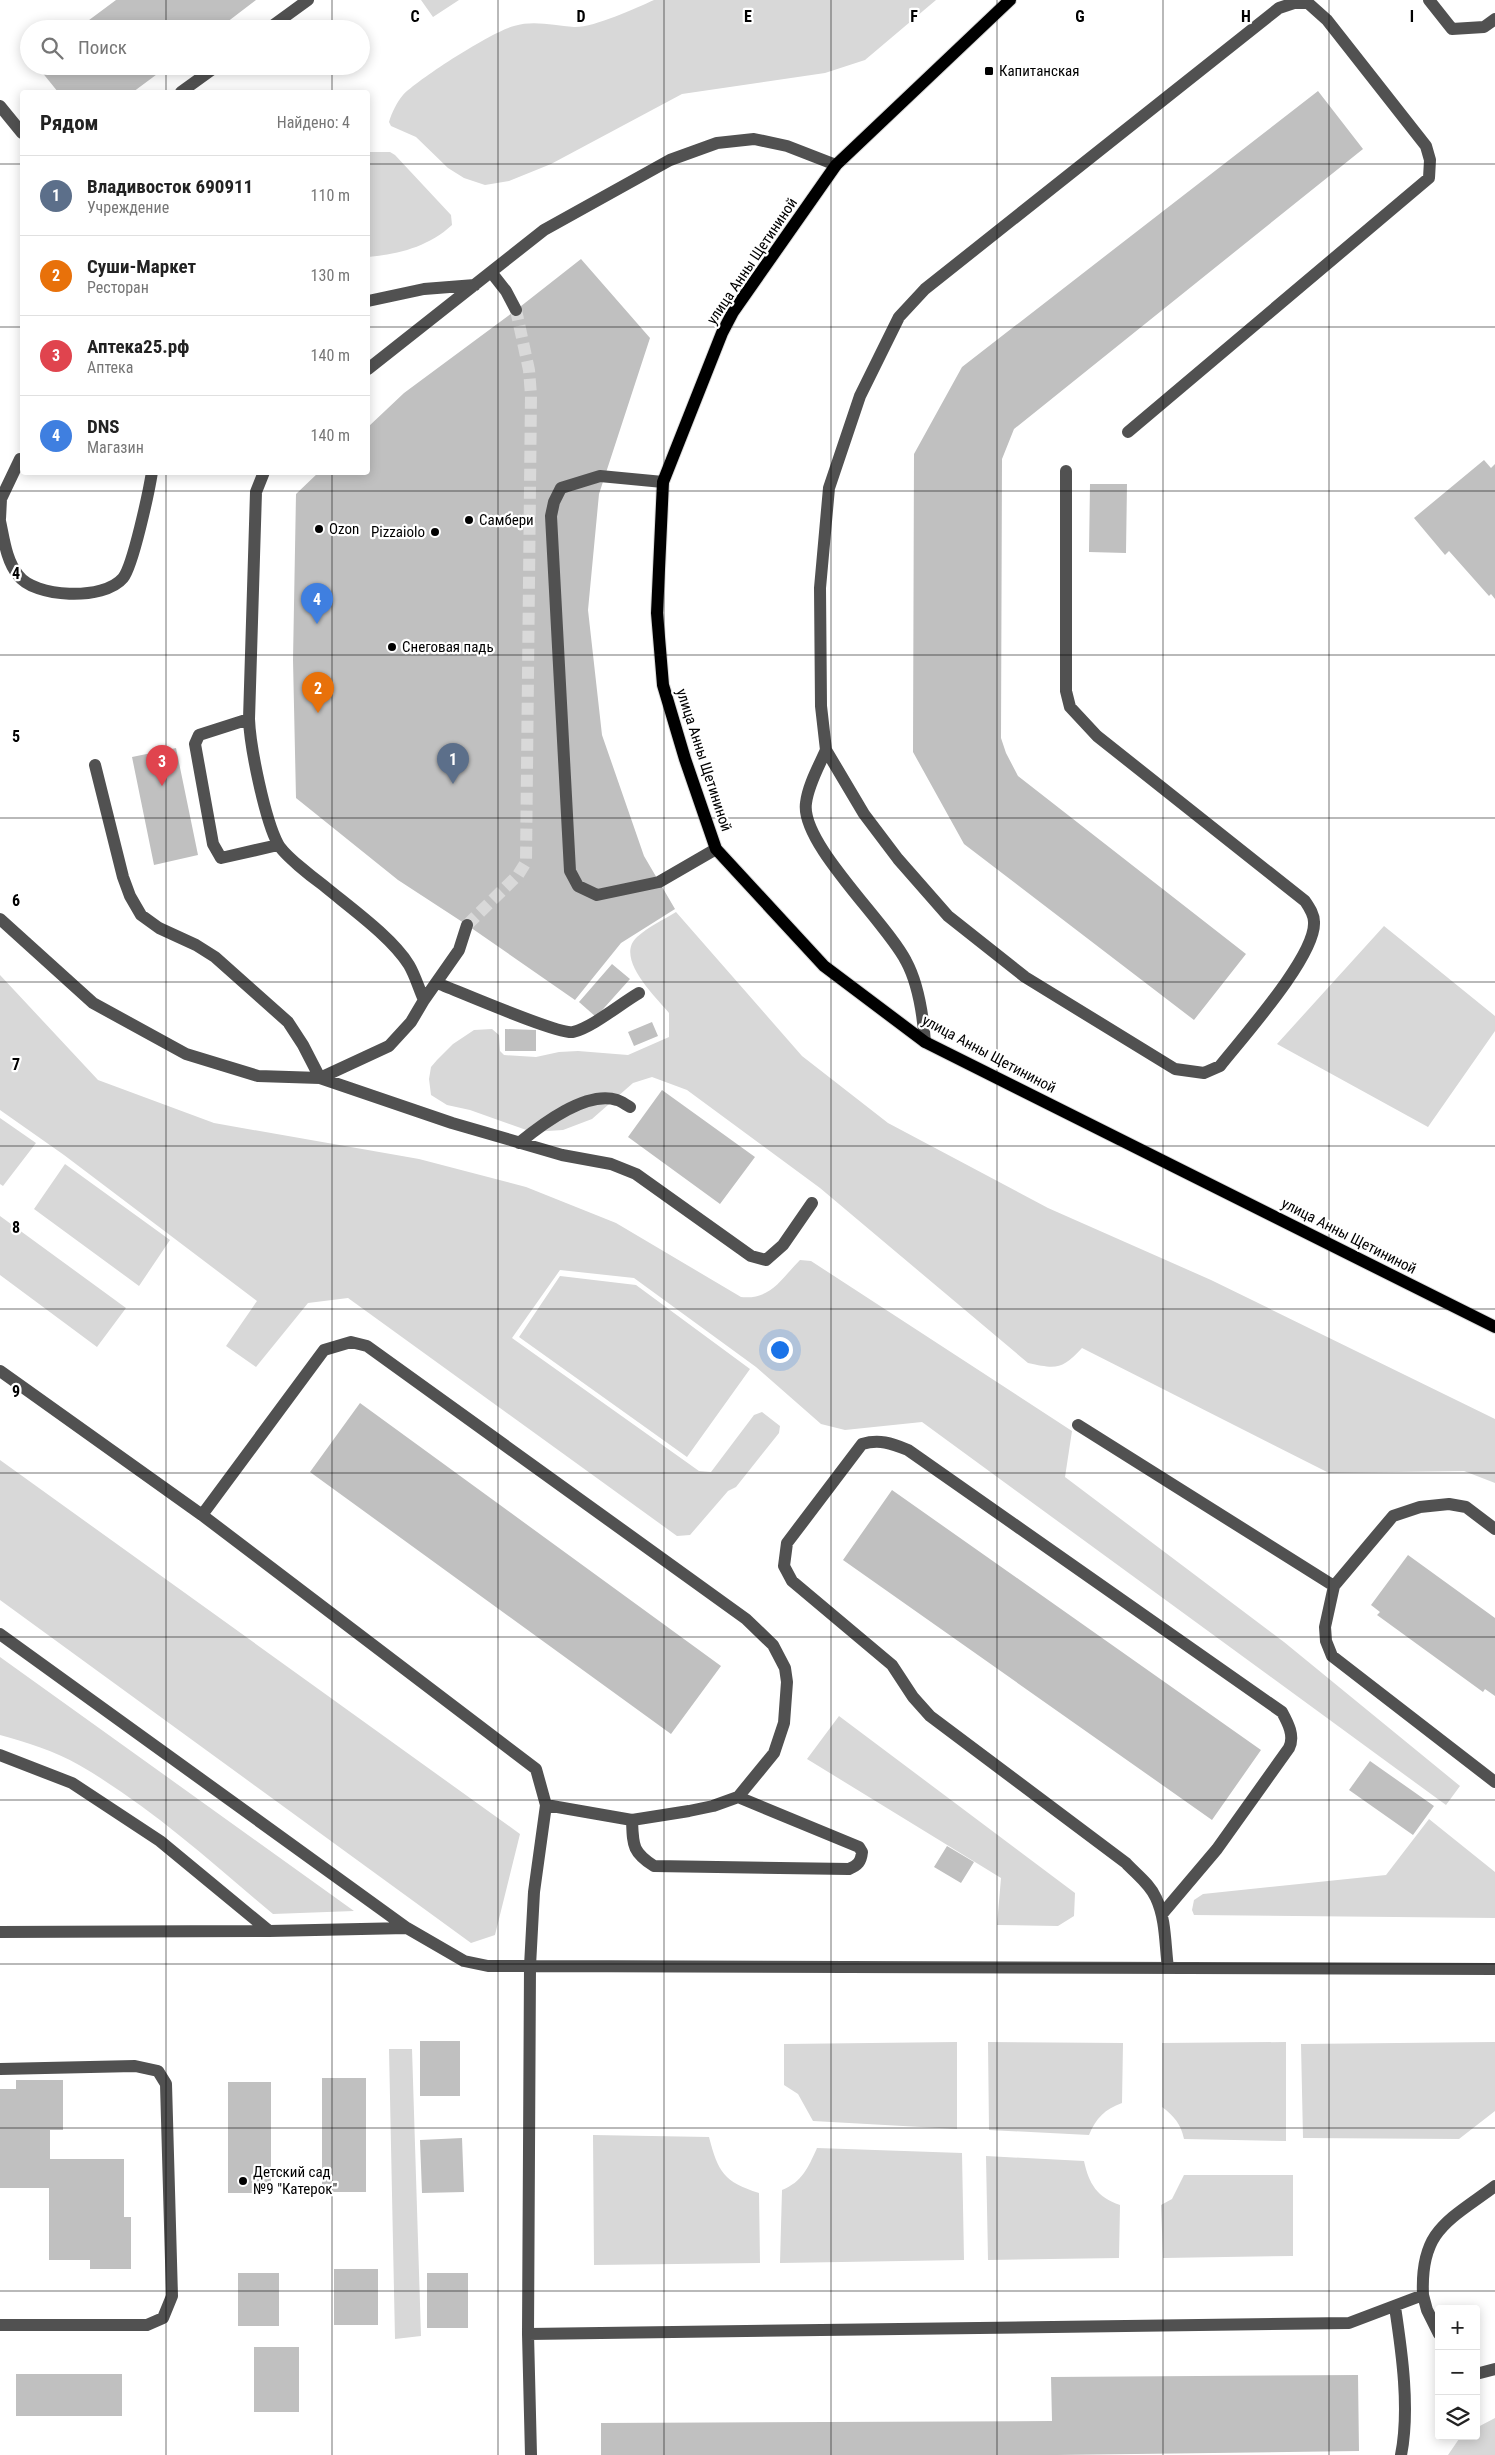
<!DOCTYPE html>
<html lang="ru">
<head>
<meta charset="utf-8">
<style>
	body { margin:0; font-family:"Roboto Condensed",sans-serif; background:#f6f6f6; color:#222 }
	.controls { position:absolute; right:15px; bottom:15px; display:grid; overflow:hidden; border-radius:5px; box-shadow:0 2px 12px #0003 }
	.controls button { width:45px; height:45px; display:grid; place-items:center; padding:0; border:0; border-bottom:1px solid #e0e0e0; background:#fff; color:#222; font:25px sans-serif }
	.you { position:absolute; left:779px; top:1349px; width:18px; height:18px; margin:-12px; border:4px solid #fff; border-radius:50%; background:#1a73e8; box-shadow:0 0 0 8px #1a73e833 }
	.badge { display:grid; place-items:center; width:32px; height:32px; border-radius:50%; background:#000; color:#fff; font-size:16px; font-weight:700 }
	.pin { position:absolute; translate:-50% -41px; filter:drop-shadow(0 1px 2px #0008) }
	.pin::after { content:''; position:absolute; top:26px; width:18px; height:15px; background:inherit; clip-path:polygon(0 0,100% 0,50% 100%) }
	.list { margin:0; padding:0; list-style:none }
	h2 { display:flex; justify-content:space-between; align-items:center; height:65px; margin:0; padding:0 20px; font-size:21px }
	h2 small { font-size:16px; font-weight:400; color:#767676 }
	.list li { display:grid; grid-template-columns:32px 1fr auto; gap:15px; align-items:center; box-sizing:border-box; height:80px; padding:0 20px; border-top:1px solid #e0e0e0 }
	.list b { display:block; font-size:19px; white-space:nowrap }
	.list p { margin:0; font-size:16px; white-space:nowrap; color:#767676 }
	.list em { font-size:16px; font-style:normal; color:#767676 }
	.icon { flex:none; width:28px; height:28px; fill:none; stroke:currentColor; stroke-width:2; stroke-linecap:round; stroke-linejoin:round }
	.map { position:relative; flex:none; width:1495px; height:2455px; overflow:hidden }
	.search { position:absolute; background:#fff; box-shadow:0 2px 12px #0003; left:20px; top:20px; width:350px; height:55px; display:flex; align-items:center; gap:12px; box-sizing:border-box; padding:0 18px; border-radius:28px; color:#767676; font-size:19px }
	.panel { position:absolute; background:#fff; box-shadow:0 2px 12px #0003; left:20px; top:90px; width:350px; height:385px; border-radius:5px }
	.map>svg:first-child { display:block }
	.green { fill:#d8d8d8 }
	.building { fill:#c0c0c0 }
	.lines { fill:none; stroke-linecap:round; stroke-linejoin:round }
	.minor-tunnel { stroke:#d9d9d9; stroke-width:12; stroke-dasharray:12 6; stroke-linecap:butt }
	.major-casing { stroke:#dbdbdb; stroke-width:14 }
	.minor { stroke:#515151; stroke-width:12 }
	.major { stroke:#000; stroke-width:12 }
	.grid { fill:none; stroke:#000; stroke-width:1; stroke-opacity:0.55 }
	.poi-dot { fill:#000; stroke:#fff; stroke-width:2 }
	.labels { text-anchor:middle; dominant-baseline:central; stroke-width:4.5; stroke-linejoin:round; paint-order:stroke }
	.poi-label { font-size:15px; fill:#000; stroke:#fff; text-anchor:start }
	.street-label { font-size:15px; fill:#000; stroke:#fff }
	.grid-label { font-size:16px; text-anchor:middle; font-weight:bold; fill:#000; stroke:#fff; stroke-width:4.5; stroke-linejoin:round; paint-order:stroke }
</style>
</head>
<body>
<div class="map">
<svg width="1495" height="2455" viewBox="0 0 1495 2455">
	<rect width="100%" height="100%" fill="#fff"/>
	<path class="green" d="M421 0H459L433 17Z
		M654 0H936L865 60 825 73 682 94 551 164 509 181 485 185 464 178 448 168 416 137 391 126 389 122C392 112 397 102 403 95 418 79 493 31 514 26 535 20 554 26 574 27 593 28 636 8 654 0Z
		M368 152H390L395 155 451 215 452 225C428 247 399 254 368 257Z
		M676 912 802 1056 888 1123 1048 1208 1211 1280 1495 1419V1483L1464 1471 1329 1473 1082 1348C1062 1370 1056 1369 1028 1363L820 1188 687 1090 652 1077 633 1083 592 1119 563 1130 532 1132 470 1110 447 1105 431 1095 429 1079 431 1067 437 1060 453 1044 474 1030 492 1029 499 1035 500 1051 504 1055 536 1057 559 1052 578 1051 628 1055 669 1037V1013C656 997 614 958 637 937 648 927 663 920 676 912Z
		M1384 926 1495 1016V1031L1428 1127 1277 1044Z
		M0 975 98 1080 214 1123 419 1159 526 1187 616 1223 741 1297C771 1300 781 1279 800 1260L811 1261 1072 1431 1065 1477 1284 1642 1460 1786 1446 1805 922 1422 845 1430 821 1424 756 1367 634 1278 560 1270 512 1338 699 1471 711 1472 754 1415 762 1412 780 1426 779 1433 736 1487 728 1491 690 1535 677 1536 348 1298 308 1303 256 1367 226 1346 257 1301 64 1155 0 1110Z
		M0 1118 36 1143 3 1186 0 1184Z
		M65 1164 170 1240 139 1286 34 1209Z
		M0 1216 126 1308 97 1347 0 1275Z
		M560 1276 636 1285 750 1369 687 1457 519 1337Z
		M0 1460 520 1834 495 1935 471 1943 0 1600Z
		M0 1657 354 1911 273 1914C211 1862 150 1806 79 1765 55 1751 26 1742 0 1735Z
		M839 1716 1075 1893 1074 1916 1058 1926 997 1925 1001 1878 807 1759Z
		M1429 1819 1495 1872V1918L1194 1915 1192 1910 1194 1900 1203 1894 1386 1875Z
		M957 2042V2129L813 2121 798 2094 784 2085V2044Z
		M988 2042 1123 2043 1122 2103C1105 2109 1096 2118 1089 2135L989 2130Z
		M1286 2042V2141L1184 2139C1181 2124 1174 2116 1162 2107V2043Z
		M1495 2042V2111L1459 2139 1303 2138 1301 2044Z
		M389 2049H412L421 2336 395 2339Z
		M593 2135 709 2137C718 2172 724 2182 759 2193L760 2263 594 2265Z
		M817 2148 962 2153 964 2260 780 2263 782 2190C802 2182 808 2168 817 2148Z
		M986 2156 1084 2161C1089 2184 1097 2197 1120 2205L1119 2258 988 2260Z
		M1184 2175H1293V2256L1163 2258 1161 2205 1172 2199Z
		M1495 2418V2455H1448L1461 2436H1476V2428Z"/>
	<path class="building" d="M116 0H256L218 29H77Z
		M37 66H168L133 92H58Z
		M1318 91 1363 149 1014 429 1002 459 1001 738 1006 753 1018 776 1246 954 1194 1020 964 844 913 752 914 454 962 367Z
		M581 259 650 338 599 494 588 610 602 735 644 856 675 909 621 943 575 1000 467 925 398 880 296 798 293 660 296 494 319 472H368V427L404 393 516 310Z
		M1484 460 1491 468 1495 464V599L1491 594 1489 596 1449 551 1445 555 1414 518Z
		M1090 484H1127L1126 553 1089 552Z
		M176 748 198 855 154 865 132 757Z
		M612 964 630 979 596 1017 579 1002Z
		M652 1022 658 1036 634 1046 628 1032Z
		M505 1029 536 1030V1051H505Z
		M662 1090 755 1157 720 1204 628 1137Z
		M360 1403 721 1666 671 1734 310 1472Z
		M892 1490 1261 1750 1212 1820 843 1560Z
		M1408 1555 1495 1618V1696L1485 1689 1483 1692 1377 1615 1380 1612 1371 1605Z
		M1370 1761 1434 1806 1413 1835 1349 1790Z
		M947 1846 974 1862 961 1883 934 1867Z
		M420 2041H460V2096H420Z
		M322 2078H366V2192H322Z
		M16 2080H63V2130H50V2159H124V2217H131V2269H90V2260H49V2188H0V2089H16Z
		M228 2082H271V2193H228Z
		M462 2138 464 2192 422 2193 420 2140Z
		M334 2269H378V2325H334Z
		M238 2273H279V2326H238Z
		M427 2273H468V2328H427Z
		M254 2347H299V2412H254Z
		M16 2374H122V2416H16Z
		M1358 2375 1359 2451 1057 2455H601V2423L1052 2421 1051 2377Z"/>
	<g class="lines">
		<path class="minor-tunnel" d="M467 925 518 875 526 862 531 395 529 370 516 310"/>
		<g class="major-casing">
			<path id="major" d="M1010 0 836 165 733 312 722 333 663 482 657 613 663 685 685 759 716 849 824 966 925 1042 1495 1327"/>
		</g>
		<path class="minor" d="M1429 0 1452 29 1484 27 1495 19
			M268 29 308 0
			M181 92 217 66
			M0 106 22 133
			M491 272 506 291 516 310
			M368 301 424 289 475 285
			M368 369 544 230 670 160 717 143 754 139 787 146 836 165
			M1066 471V691L1070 707 1097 736 1305 901C1309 907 1314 914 1314 922 1316 956 1242 1038 1220 1066L1204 1073 1175 1069 1025 977 948 916 898 859 864 814 826 750 821 706 820 588 829 488 860 396 899 317 925 289 1279 8 1294 3H1308L1327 20 1426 146 1430 160 1429 178 1128 432
			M264 472 256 492 249 719C250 747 265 820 278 844 284 855 312 877 323 885 348 906 392 937 409 965 415 975 419 989 424 1000L411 1022 389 1046 320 1078
			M663 482 600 476 561 488 554 502 551 516 570 871 578 886 597 895 659 882 716 849
			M0 519 1 499 20 459
			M0 521C4 539 6 560 18 575 34 598 104 601 123 578 133 566 149 491 152 472
			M249 719 199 735 195 744 213 844 221 858 278 845
			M826 750C819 766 808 785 806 803 800 843 887 923 906 961 919 985 923 1015 925 1042
			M95 765 123 877 130 896 141 915 159 928 196 945 215 957 288 1022 303 1045 320 1078
			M0 919 93 1003 186 1054 258 1076 320 1078 452 1123 562 1155 611 1164 636 1174 751 1256 766 1260 783 1245 812 1203
			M437 983C458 991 559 1035 573 1032 593 1027 620 1004 639 993
			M424 1000 459 950 467 925
			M519 1143C541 1125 586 1090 617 1100 621 1101 626 1105 630 1107
			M0 1371 202 1515 536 1769 546 1805 534 1892 530 1966H488L464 1961 407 1928 0 1634
			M1078 1425 1334 1586
			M202 1515 324 1350 351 1342 367 1346 746 1619 773 1645 785 1668 787 1682 784 1723 774 1753 738 1797 713 1806 689 1811 632 1820C633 1845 632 1852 654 1866L849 1869C858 1865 861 1862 862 1852L859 1847 738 1797
			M1495 1529 1466 1507 1449 1504 1420 1507 1393 1516 1334 1586 1325 1627 1326 1641 1332 1656 1495 1782
			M0 1755 72 1783 160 1841 269 1931
			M546 1805 632 1820
			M1162 1914 1217 1849 1289 1748C1295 1736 1288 1723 1282 1712L908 1450C891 1443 879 1439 862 1444L787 1543 784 1566 792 1581 892 1665 913 1697 930 1716 1126 1863C1136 1874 1150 1884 1156 1898 1166 1919 1165 1946 1168 1968
			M0 1932 269 1931 407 1928
			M0 2069 135 2066 158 2071 166 2084 172 2296 163 2318 147 2325H0
			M1423 2295C1420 2230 1448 2221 1495 2186
			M1395 2307C1402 2353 1410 2410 1401 2455
			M528 2334 1349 2323 1423 2295 1427 2310 1439 2334
			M1476 2374 1495 2369
			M531 2455 528 2334 530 1966 1495 1969"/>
		<use href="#major" class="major"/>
	</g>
	<path class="grid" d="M166 0V29M332 0V29M498 0V2455M664 0V2455M831 0V2455M997 0V2455M1163 0V2455M1329 0V2455M166 66V92M332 66V92M0 164H22M368 164H1495M0 327H22M368 327H1495M166 472V2455M332 472V2455M0 491H1495M0 655H1495M0 818H1495M0 982H1495M0 1146H1495M0 1309H1495M0 1473H1495M0 1637H1495M0 1800H1495M0 1964H1495M0 2128H1495M0 2291H1495"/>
	<g class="poi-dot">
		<rect x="984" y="66" width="10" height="10" rx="2.5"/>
		<circle cx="469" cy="520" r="5"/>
		<circle cx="319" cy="529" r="5"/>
		<circle cx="435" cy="532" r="5"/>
		<circle cx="392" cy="647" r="5"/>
		<circle cx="243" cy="2181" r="5"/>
	</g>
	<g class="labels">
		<g class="poi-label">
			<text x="999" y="71">Капитанская</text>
			<text x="479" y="520">Самбери</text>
			<text x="329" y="529">Ozon</text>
			<text x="425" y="532" text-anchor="end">Pizzaiolo</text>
			<text x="402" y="647">Снеговая падь</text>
			<text x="253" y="2172">Детский сад<tspan x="253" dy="17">№9 "Катерок"</tspan></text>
		</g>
		<g class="street-label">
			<text transform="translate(752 261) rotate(-56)">улица Анны Щетининой</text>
			<text transform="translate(704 760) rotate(72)">улица Анны Щетининой</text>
			<text transform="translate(989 1054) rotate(28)">улица Анны Щетининой</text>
			<text transform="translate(1349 1236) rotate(27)">улица Анны Щетининой</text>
		</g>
	</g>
	<g class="grid-label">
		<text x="415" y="22">C</text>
		<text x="581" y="22">D</text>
		<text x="748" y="22">E</text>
		<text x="914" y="22">F</text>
		<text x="1080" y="22">G</text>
		<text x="1246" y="22">H</text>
		<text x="1412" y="22">I</text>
		<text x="16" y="579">4</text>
		<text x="16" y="742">5</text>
		<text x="16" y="906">6</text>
		<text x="16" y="1070">7</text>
		<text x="16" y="1233">8</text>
		<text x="16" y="1397">9</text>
	</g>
</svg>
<div class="controls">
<button>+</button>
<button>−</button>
<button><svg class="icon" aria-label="layers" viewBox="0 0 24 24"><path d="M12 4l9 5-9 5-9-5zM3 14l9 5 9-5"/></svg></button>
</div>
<div class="you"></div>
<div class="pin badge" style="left:453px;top:784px;background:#5c6f8a">1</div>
<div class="pin badge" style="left:318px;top:713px;background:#e8710a">2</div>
<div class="pin badge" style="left:162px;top:786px;background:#e0444e">3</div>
<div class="pin badge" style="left:317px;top:624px;background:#3f7fe0">4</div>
<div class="search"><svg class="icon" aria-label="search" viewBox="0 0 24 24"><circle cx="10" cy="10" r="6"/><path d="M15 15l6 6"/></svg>Поиск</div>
<section class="panel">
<h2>Рядом<small>Найдено: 4</small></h2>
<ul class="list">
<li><span class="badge" style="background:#5c6f8a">1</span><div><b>Владивосток 690911</b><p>Учреждение</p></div><em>110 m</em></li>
<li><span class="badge" style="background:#e8710a">2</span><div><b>Суши-Маркет</b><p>Ресторан</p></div><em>130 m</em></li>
<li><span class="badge" style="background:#e0444e">3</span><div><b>Аптека25.рф</b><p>Аптека</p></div><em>140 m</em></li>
<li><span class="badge" style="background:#3f7fe0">4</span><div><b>DNS</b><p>Магазин</p></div><em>140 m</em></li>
</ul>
</section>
</div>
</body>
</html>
